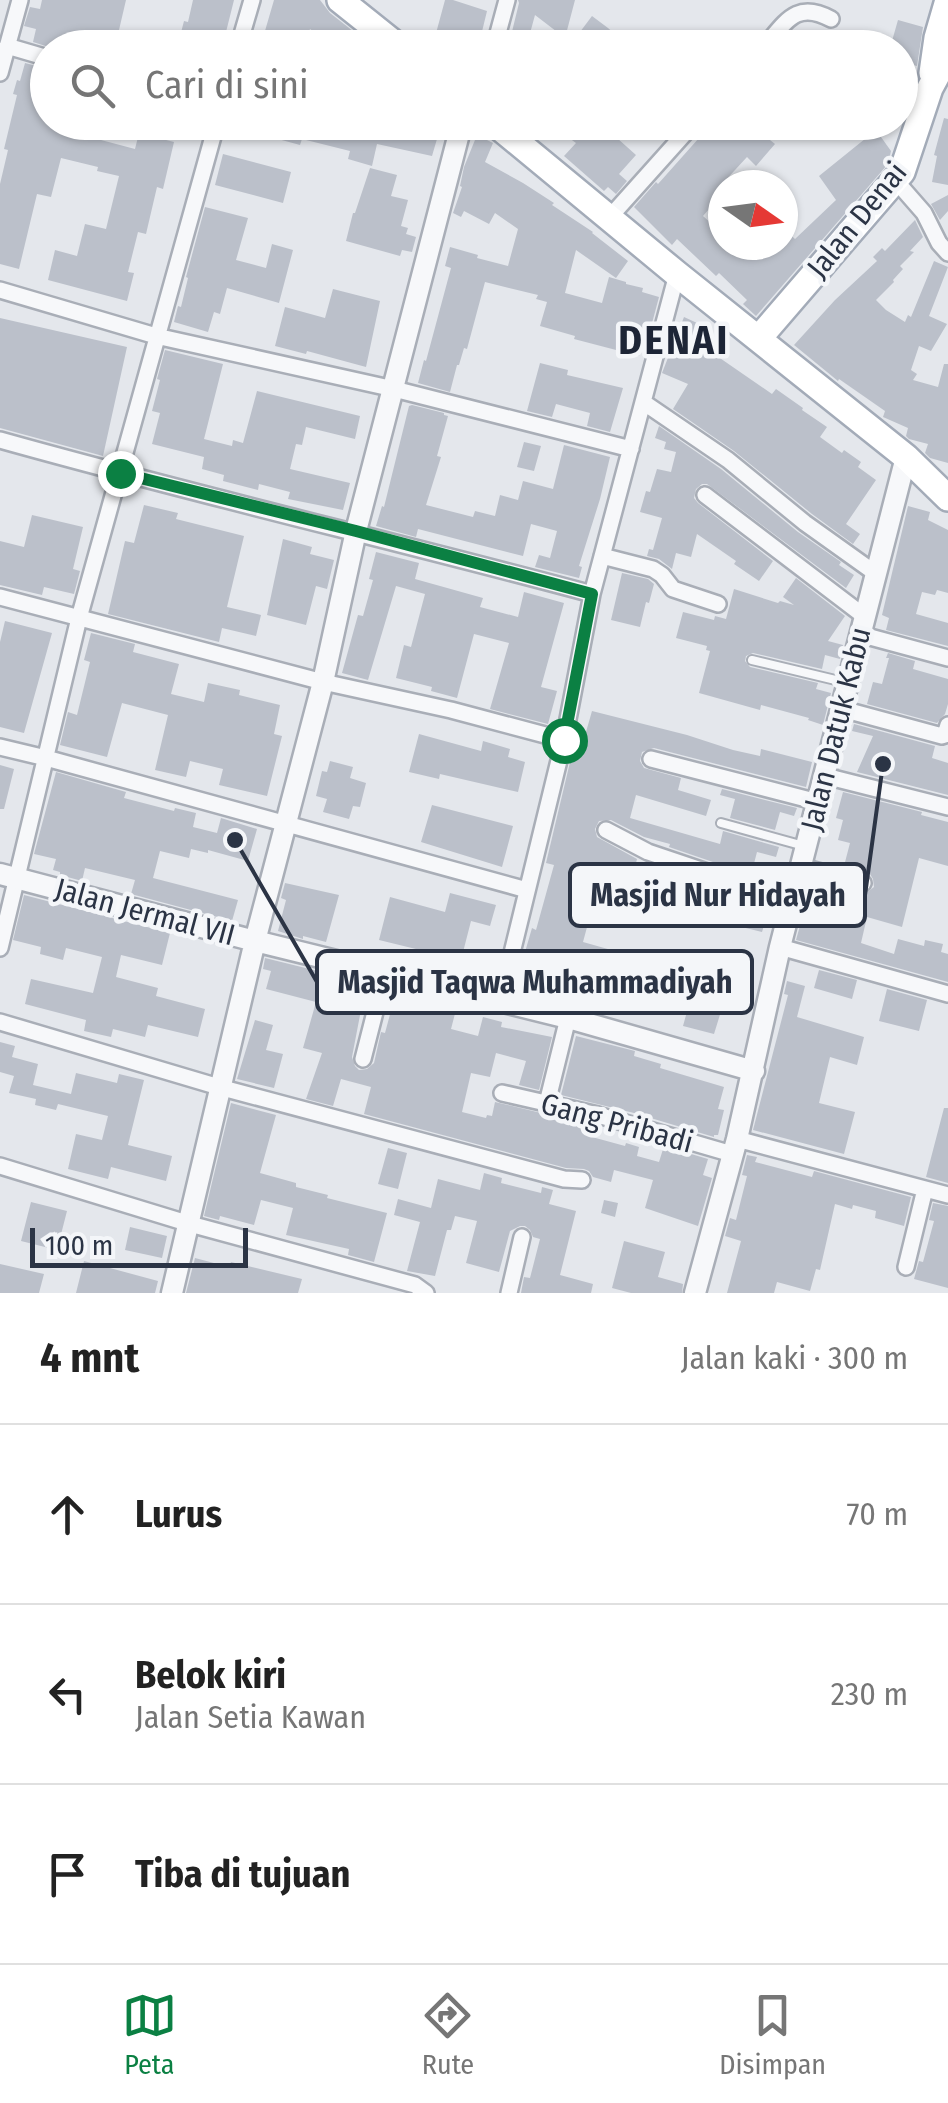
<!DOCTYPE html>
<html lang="id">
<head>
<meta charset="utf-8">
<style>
	body { margin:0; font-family:"Fira Sans Condensed",sans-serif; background:#f2f2f2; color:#222 }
	.compass { position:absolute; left:708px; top:170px; width:90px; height:90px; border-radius:50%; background:#fff; box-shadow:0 2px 8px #0004; rotate:104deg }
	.scale { position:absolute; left:30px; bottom:25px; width:218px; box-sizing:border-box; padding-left:10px; border:5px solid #2b3445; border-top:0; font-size:28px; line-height:35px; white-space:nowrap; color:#2b3445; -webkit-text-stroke:8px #f4f6f9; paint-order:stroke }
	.stop { position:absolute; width:30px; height:30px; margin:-22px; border:8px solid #0b8043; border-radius:50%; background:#fff }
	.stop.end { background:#0b8043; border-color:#fff; box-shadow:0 2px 10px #0008 }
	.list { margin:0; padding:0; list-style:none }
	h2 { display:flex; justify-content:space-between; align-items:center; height:130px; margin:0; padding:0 40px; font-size:42px }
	h2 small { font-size:32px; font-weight:400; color:#767676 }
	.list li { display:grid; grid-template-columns:65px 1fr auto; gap:30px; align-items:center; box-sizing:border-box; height:180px; padding:0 40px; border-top:2px solid #e0e0e0 }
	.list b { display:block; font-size:38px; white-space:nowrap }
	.list p { margin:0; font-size:32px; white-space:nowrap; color:#767676 }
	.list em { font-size:32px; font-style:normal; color:#767676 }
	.icon { flex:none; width:55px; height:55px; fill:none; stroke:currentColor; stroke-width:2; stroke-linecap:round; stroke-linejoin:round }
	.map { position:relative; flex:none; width:948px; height:1293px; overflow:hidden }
	.search { position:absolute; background:#fff; box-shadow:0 2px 8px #0004; left:30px; right:30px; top:30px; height:110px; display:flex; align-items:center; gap:25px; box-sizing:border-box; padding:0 35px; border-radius:55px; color:#767676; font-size:38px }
	.sheet { height:670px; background:#fff }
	nav { display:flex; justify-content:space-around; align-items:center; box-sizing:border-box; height:140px; border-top:2px solid #e0e0e0; background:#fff; font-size:28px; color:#767676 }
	nav a { display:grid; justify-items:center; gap:5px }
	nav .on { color:#0b8043 }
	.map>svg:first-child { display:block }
	.building { fill:#bbc0ca }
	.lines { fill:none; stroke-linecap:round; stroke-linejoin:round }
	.service-casing { stroke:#a9aeb7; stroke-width:12 }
	.minor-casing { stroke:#a9aeb7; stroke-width:20 }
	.tertiary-casing { stroke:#a9aeb7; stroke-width:25 }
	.primary-casing { stroke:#a3abb8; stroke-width:30 }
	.service { stroke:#f7f8fa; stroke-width:8 }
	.minor { stroke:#f7f8fa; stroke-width:15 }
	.tertiary { stroke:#f7f8fa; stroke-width:20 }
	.primary { stroke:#fff; stroke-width:25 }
	.route { stroke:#0b8043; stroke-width:12 }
	.labels { text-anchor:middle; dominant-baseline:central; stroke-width:9; stroke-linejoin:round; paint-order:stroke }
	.street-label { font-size:30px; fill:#2b3445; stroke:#f4f6f9 }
	.district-label { font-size:40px; font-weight:bold; letter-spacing:2.5px; fill:#1d2536; stroke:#f4f6f9 }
	.leader { fill:none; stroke:#2b3445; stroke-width:4 }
	.callout-dot { fill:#2b3445; stroke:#f4f6f9; stroke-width:4 }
	.callout { fill:#f4f6f9; stroke:#2b3445; stroke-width:4 }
	.callout-label { font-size:32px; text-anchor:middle; font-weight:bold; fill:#2b3445 }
</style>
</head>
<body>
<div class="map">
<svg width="948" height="1293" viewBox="0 0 948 1293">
	<rect width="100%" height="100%" fill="#e4e7ec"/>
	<path class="building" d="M42 0H126L119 30 172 44 171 48H111L67 37 64 48H52L33 42 36 29 24 26 30 7 40 9Z
		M193 0H234L222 48H177L184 21 188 22Z
		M274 0H320L330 13 358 35 349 48H337L310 29 306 41 298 39 295 48H260Z
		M445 0H453L487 11 478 48H432Z
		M518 0H575L565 38 535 15 526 48H508L519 3Z
		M592 16 608 28 631 48H568Z
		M898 20 923 27 917 66 900 62V48H890Z
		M812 33 822 48H793Z
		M25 63 48 69V122H63L103 134 101 140 135 149 139 133 174 142 163 189 157 187 146 234 138 232 128 272 134 273 127 301 48 280 55 250 77 256 85 224 106 229 119 176 97 171 98 167 61 158 51 197 37 194 19 269 0 264V184L8 150 4 149 17 95 13 94 17 80 20 81Z
		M944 118 948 119V185L932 182 937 156 934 155Z
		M230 122H399L411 126 412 122H442L432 156 377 144 372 166 348 159 350 151 302 139 300 145 230 126Z
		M547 122H608L621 134 617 138 636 155 619 174 627 181 616 194 608 187 604 191 564 156 576 143Z
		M735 122H777L765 136 775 144 756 166 747 157 723 183V193L703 216 723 234V245H783V228L795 239 836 200 819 176 876 130 891 151 888 164 756 316 743 304 747 300 719 273 716 276 677 239 672 245 634 207 656 182 658 184 707 129 719 140Z
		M477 135 493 143 485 162 523 183 554 203 552 205 593 232 592 233 628 261 616 278 576 250 565 293 602 303 609 277 626 282V284L643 288 642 292 659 297 651 327 647 326 639 356 574 339 575 336 540 326 547 302 536 299 538 295 485 282 467 349 464 348 459 365H457L450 392 418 383 424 360 426 361 451 268 445 266 450 247 478 255 477 258 508 266 518 229 495 213 489 224 464 211 461 217 453 213 462 187 460 186 464 167Z
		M223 154 291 172 283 203 215 185Z
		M370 168 397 175 391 196 408 200 401 226 408 228 406 234 416 237 412 252 402 250 400 256 346 241 353 213H355Z
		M948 195V211L940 220 931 204Z
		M205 207 248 218 236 260 266 268 272 244 293 250 279 303 227 288 220 314 214 312 208 332 174 322 178 306 181 307 188 278 186 277Z
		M915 220 923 237 910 251 914 252 900 266 903 269 893 280 894 282 876 300 886 310 905 322 908 315 911 317 934 261 948 267 929 316 947 324 931 351 919 346 911 370 917 374 913 380 938 387 944 364H948V463L930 458 925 453 928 444 909 439 906 436 908 428 883 417 885 411 839 379 838 381 794 345 835 300 877 261 873 257 882 248 885 251Z
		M333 289 380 301 366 367 307 351 306 354 275 346 285 307 325 318Z
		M684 317 708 328 701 345 772 394 776 389 803 408 802 410 827 427 820 437 842 453 844 450 861 462 858 467 876 480 846 524 860 534 853 544 812 514 734 451 673 409 688 384 662 373Z
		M0 318 127 347 103 456 0 428Z
		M165 350 223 364 204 439 232 446 233 440 243 443 257 391 360 416 355 439 306 427 302 445 296 444 290 469 350 483 343 510 288 499 290 492 259 484 258 490 223 481 224 475 202 469 204 457 152 444 160 413 152 411 160 380 157 379Z
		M540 363 568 370 567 375 623 388 610 432 587 426 590 413 556 404 552 417 527 411Z
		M412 405 444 413V415L448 416 437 456 441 457 426 505 473 517 475 511 495 516 500 495 518 500 523 481 553 489 564 445 610 457 600 499 579 566 582 567 579 578 535 567 539 555 550 558 557 531 531 524 523 556 418 529 416 537 376 526 382 506 384 507 409 406Z
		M659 426 721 469 798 532 841 562 839 565 854 575 846 588 707 484H702L696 489 694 498 698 503 773 561 759 581 734 564 736 561 697 534 691 557 676 553 672 569 659 559 647 556 649 549 653 550 662 518 640 512 646 491 650 492 657 469 671 472 676 452 664 449 666 442 655 438Z
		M524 442 541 446 534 471 517 467Z
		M144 505 178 513 176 519 244 536 227 607 261 615 256 636 222 628 219 642 108 614 125 541 134 543Z
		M908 506 930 512 928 520 948 530V593L937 590 935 595 922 592 916 614 948 623V646L886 630 889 618 882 615Z
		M32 515 83 527 73 569 80 571 74 594 44 587 42 595 0 585V541L24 547Z
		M283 539 312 547 310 554 334 560 327 589 316 586 306 625 267 615Z
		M376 552 419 563 415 579 483 598 480 607 518 617 524 592 564 603 541 687 557 691 548 724 490 709 509 643 474 634 457 698 431 691 432 687 396 678 404 645 411 647 425 594 396 586 368 680 342 673 358 615 363 616 373 580 369 579Z
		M622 573 648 579 654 584 649 603 646 602 640 627 611 620Z
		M796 578 845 616 828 641 843 645 840 659 825 655 822 669 753 653 746 656 745 661 750 667 818 683 816 689 831 693 823 725 808 720 809 718 761 705 760 710 699 693 710 651 706 650 707 646 676 638 683 612 714 620 715 616 726 619 734 589 778 603 780 601 794 605 783 597Z
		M5 621 52 633 24 733 0 727V642Z
		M91 633 135 644 133 652 179 664 171 694 204 702 208 683 240 690 239 695 280 705 274 734 282 736 267 796 219 785 223 769 190 761 186 777 155 770 168 715 122 703 107 757 60 745 68 712 77 715 90 662 84 660Z
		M888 653 915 661 913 669 948 679V704L945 714 937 723 867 704 873 682 882 684 889 658H886Z
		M592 711 687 735 733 750 760 756 761 749 812 762 806 787 654 748 642 752 640 761 644 768 681 778 678 790 711 800 706 816 636 795 630 818 720 844 723 831 779 847 776 857 757 852 751 875 669 847 670 844 644 837 611 820 599 821 595 829 597 837 637 859 632 879 610 873 602 907 593 905 583 942 629 955 622 978 627 979 617 1014 592 1007V1004L516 983 532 928 536 930 554 865 546 863 576 737 584 739Z
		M854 724 935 746 932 758 948 763V795L857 772 873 736 852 731Z
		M419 734 481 751 483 741 510 749 508 757 525 762 518 792 440 774 439 779 409 772Z
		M330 761 353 767 350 778 366 783 360 807 353 806 349 819 323 812 327 799 316 796 322 771 327 772Z
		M0 765 14 769 4 809H0Z
		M56 772 126 792 124 798 174 811 175 808 196 813 193 827 217 833 221 818 257 829 248 861 208 850V853L191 849 189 858 160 851 153 878 238 900 232 921 131 894 135 880 85 868 82 881 60 875V872L53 870 56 859 34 854Z
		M722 789 797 808 794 816 780 812 775 830 730 818 735 799 720 795Z
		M843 792 922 812 921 815 948 822V866L919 858 902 927 867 917 861 943 894 954 898 939 924 946 925 940 943 944 941 952 948 954V982L796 940 810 890 847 900 849 891 865 894 874 887 873 879 870 874 844 866 850 843 838 840 843 820 836 818Z
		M432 805 513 826 502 867 421 842Z
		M682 875 759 901 756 912 767 915 762 932 701 917 705 905 676 897Z
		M285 883 339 895 326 942 303 936V939L278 931 286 900 281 898Z
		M450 893 496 905 490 926 471 921 461 960 379 940 390 897 445 912Z
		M24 895 170 933 162 965 121 955 116 977 158 988 156 996 205 1009 198 1037 148 1025 145 1037 113 1029 111 1037 84 1031 86 1020 25 1004 31 979 93 993 102 957 66 948 63 960 40 954 41 947 13 940Z
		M265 958 354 980 347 1007 361 1010 352 1057 355 1066 359 1070 367 1069 374 1063 381 1032 385 1033 396 992 437 1005 438 1001 457 1006 451 1029 478 1036 483 1017 502 1022 501 1027 552 1037 539 1090 519 1085 526 1061 496 1053 490 1077 471 1073 462 1112 486 1118 487 1115 492 1116 495 1102 595 1126 592 1137 625 1146 626 1143 639 1147 637 1156 659 1162 664 1146 708 1159 703 1175 712 1178 698 1226 645 1208 653 1180 614 1170 611 1182 593 1177 589 1171 584 1169 566 1168 364 1114 371 1087 341 1079 333 1106 306 1099 322 1053 303 1048 316 1002 266 989 271 971 263 969Z
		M673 966 698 973 699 969 731 979 714 1034 683 1026 691 997 666 990Z
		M819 970 857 980 852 999 814 988Z
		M787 981 805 986 797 1017 864 1037 857 1065 830 1057 819 1103 855 1112 844 1154 753 1130 788 995 784 994Z
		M887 989 927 1000 919 1031 879 1021Z
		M255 1020 273 1025 266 1050 283 1054 274 1088 237 1079Z
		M576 1036 635 1051 634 1056 661 1064 660 1068 724 1087 718 1109 724 1110 718 1135H714V1137L634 1113 561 1095Z
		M0 1042 15 1046 12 1057 38 1064 33 1085 71 1094 76 1073 117 1083 119 1074 144 1080 128 1145 172 1156 166 1181 111 1167 108 1179 68 1169 76 1134 102 1140 108 1116 58 1104 56 1110 35 1105 36 1099 9 1093 14 1076 0 1072Z
		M231 1103 276 1115 260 1173 296 1183V1187L328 1195 327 1198 387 1213 374 1262 348 1255 349 1249 286 1235 293 1208 261 1200 254 1225 220 1216 219 1220 204 1216Z
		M944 1108H948V1183L926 1177Z
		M388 1148 407 1153 398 1189 378 1184Z
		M747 1155 757 1157 755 1162 812 1177 814 1171 911 1197 904 1226 875 1218 876 1211 853 1205 852 1209 835 1204 820 1270 816 1269 810 1291 777 1282 774 1293H727L741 1241 725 1236 730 1218 736 1220 747 1176 742 1175Z
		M484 1173 502 1178 501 1183 541 1193 542 1187 553 1190 549 1204 576 1211 560 1275 593 1284 591 1293H521L524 1277 530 1278 540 1239 533 1237 530 1230 525 1226H520L510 1231 499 1272 466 1263 477 1221 455 1216 451 1230H447L435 1276 407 1271 420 1222 394 1215 398 1199 431 1208 438 1179 480 1190Z
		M604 1200 618 1203 615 1217 601 1213Z
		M31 1202 67 1211 57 1250 21 1241Z
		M933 1203 948 1206V1288L914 1279 919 1261 923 1262 934 1221 929 1220Z
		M130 1227 167 1236 162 1258 125 1250Z
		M624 1241 665 1252 658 1277 683 1284 682 1293H631L612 1288Z
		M195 1258 229 1267 231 1262 302 1279 298 1293H186Z
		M84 1261 158 1281 155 1293H76Z
		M0 1264 44 1274 39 1293H0Z"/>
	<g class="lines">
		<g class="service-casing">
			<path id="service" d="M752 660 848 683
				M721 823 804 846"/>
		</g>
		<g class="minor-casing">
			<path id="minor" d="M7 46 48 58
				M238 48 252 0
				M494 48 507 0
				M763 48C786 22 796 0 831 19
				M0 73 20 0
				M896 181 924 213 939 243 948 253
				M609 218 695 122
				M0 290 156 336 394 389 631 449
				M643 402 728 460 805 523 875 573
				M0 440C196 495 395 541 592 594
				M705 495 864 616
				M602 556 653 569 662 575 673 589 718 604
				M0 597 323 682 451 710 564 740
				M859 634 948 658
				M842 709 942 736 945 735 948 725
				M0 747 46 758 527 890
				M651 759 818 802
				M825 776 948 807
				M606 830 648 852 793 901
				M802 867 863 883
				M780 947 948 994
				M0 948 79 618 217 122
				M500 1002 564 740 592 594 677 274
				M0 1022 219 1087 564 1179 582 1180
				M363 1059 385 973
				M502 1093 598 1115 732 1154
				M547 1103 568 1018
				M737 1139 948 1195
				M0 1166 190 1224 415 1285 426 1293
				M906 1267 925 1189
				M509 1293 522 1237"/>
		</g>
		<g class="tertiary-casing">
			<path id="tertiary" d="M0 874 255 941 568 1018 754 1071
				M172 1293 255 941 323 682 356 531 462 122
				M695 1293 737 1139 780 947 906 457"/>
		</g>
		<g class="primary-casing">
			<path id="primary" d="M340 0 400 48
				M932 73 937 38 948 0
				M493 122 677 274 906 457 948 498
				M759 338 902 172 930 88 948 55"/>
		</g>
		<use href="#service" class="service"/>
		<use href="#minor" class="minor"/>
		<use href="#tertiary" class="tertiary"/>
		<use href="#primary" class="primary"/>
	</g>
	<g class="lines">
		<path class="route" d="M120 473 356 531 592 594 564 740"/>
	</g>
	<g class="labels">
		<g class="street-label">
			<text transform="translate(857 220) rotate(-51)">Jalan Denai</text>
			<text transform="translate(836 729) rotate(-76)">Jalan Datuk Kabu</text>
			<text transform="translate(145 912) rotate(15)">Jalan Jermal VII</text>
			<text transform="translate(617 1123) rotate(15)">Gang Pribadi</text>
		</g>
		<g class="district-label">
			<text x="674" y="341">DENAI</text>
		</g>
	</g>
	<path class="leader" d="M883 764L865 895M235 840L317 982"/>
	<g class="callout-dot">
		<circle cx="883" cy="764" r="10"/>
		<circle cx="235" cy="840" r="10"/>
	</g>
	<g class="callout">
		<rect x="570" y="864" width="295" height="62" rx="10"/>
		<rect x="317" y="951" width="435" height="62" rx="10"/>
	</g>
	<g class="callout-label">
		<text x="718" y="906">Masjid Nur Hidayah</text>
		<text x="535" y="993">Masjid Taqwa Muhammadiyah</text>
	</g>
</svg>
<svg class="compass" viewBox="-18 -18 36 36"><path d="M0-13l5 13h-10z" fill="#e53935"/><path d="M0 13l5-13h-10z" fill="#767676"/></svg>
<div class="scale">100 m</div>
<div class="stop" style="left:564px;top:740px"></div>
<div class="stop end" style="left:120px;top:473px"></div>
<div class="search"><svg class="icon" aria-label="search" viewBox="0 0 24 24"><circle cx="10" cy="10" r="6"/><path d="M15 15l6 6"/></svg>Cari di sini</div>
</div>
<section class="sheet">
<h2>4 mnt<small>Jalan kaki · 300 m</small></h2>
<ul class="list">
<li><svg class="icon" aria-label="ahead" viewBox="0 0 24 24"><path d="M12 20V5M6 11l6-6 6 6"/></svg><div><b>Lurus</b></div><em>70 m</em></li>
<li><svg class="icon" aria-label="left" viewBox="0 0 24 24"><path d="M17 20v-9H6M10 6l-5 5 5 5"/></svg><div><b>Belok kiri</b><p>Jalan Setia Kawan</p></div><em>230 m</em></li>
<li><svg class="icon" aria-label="arrive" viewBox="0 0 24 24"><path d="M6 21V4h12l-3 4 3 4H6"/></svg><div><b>Tiba di tujuan</b></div></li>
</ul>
</section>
<nav>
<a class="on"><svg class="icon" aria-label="map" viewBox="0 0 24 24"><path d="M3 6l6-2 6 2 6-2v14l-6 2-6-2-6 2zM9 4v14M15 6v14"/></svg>Peta</a>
<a><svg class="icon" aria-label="directions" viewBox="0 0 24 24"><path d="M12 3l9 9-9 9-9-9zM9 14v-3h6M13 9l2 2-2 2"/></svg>Rute</a>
<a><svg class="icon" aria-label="saved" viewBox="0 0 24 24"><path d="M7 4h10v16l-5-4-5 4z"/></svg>Disimpan</a>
</nav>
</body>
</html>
